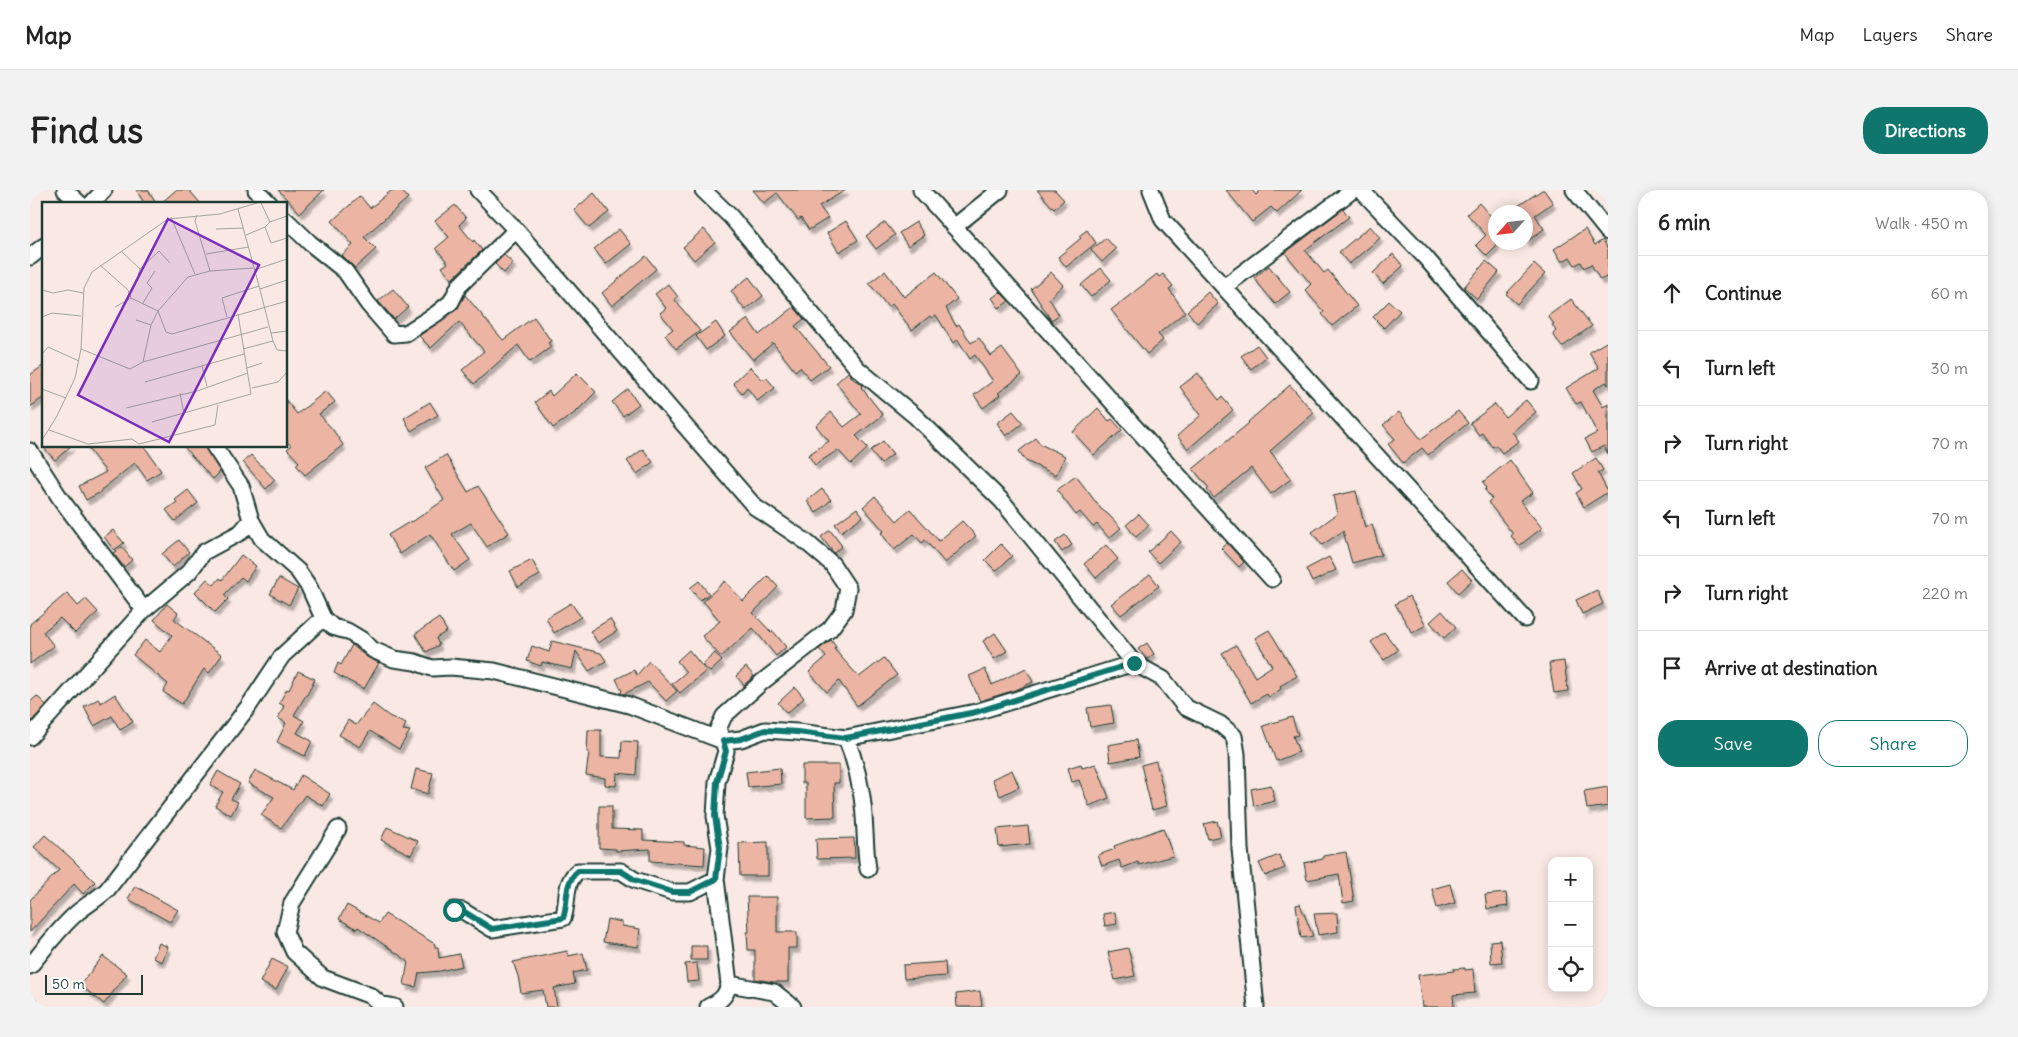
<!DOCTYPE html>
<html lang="en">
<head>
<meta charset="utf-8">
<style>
	body { margin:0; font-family:Delius,sans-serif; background:#f2f2f2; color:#222 }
	.controls { position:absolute; right:15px; bottom:15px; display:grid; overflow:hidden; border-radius:10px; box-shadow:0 2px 12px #0003 }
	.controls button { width:45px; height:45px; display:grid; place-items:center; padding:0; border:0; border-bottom:1px solid #e0e0e0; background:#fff; color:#222; font:25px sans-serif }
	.compass { position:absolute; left:1458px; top:15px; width:45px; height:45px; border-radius:50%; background:#fff; box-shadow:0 2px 12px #0003; rotate:243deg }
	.scale { position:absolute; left:15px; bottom:12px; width:98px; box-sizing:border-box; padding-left:5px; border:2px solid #1f3d34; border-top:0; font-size:14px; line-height:18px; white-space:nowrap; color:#1f3d34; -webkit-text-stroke:4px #fff; paint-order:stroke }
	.stop { position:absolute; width:15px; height:15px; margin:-11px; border:4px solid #0f766e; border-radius:50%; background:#fff }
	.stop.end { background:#0f766e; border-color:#fff; box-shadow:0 1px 5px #0008 }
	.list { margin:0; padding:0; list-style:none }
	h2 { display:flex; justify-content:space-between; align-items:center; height:65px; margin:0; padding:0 20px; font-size:21px }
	h2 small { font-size:16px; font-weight:400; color:#767676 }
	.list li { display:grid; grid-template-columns:32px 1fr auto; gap:15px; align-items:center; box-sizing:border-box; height:75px; padding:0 20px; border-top:1px solid #e0e0e0 }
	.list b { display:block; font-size:19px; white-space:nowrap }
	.list em { font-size:16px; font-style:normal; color:#767676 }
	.actions { display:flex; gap:10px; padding:15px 20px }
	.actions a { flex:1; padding:11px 0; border:1px solid #0f766e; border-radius:20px; text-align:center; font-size:18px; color:#0f766e }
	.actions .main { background:#0f766e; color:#fff }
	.icon { flex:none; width:28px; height:28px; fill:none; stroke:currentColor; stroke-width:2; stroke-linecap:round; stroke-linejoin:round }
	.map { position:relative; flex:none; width:1578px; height:817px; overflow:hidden; border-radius:20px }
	header { display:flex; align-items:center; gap:30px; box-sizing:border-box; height:70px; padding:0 25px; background:#fff; border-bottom:1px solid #e0e0e0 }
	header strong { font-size:24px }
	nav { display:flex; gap:28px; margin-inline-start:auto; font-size:18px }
	.intro { display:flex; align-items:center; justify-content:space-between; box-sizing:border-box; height:120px; padding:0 30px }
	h1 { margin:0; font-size:35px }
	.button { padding:12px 22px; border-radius:20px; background:#0f766e; color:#fff; font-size:18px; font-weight:700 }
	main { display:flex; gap:30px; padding:0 30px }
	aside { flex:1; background:#fff; border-radius:20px; box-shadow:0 2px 12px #0003 }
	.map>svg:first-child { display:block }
	.building { fill:#ecb4a3; stroke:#1f3d34; filter:url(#shadow) }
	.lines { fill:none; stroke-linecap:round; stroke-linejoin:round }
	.street-casing { stroke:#1f3d34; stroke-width:19 }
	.street { stroke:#fff; stroke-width:15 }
	.route { stroke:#0f766e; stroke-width:6 }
	.inset-road { fill:none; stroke:#a2a49d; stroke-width:1 }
	.view { fill:#7b2cbf; fill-opacity:0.15; stroke:#7b2cbf; stroke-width:2.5 }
	.inset-edge { fill:none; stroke:#1f3d34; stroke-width:2.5 }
</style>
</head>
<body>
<header>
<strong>Map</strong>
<nav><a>Map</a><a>Layers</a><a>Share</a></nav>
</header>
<div class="intro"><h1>Find us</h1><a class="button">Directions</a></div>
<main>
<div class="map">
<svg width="1578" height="817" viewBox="0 0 1578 817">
	<defs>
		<filter id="shadow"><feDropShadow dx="3" dy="5" stdDeviation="1" flood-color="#0004"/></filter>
	</defs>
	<rect width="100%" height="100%" fill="#f9e8e3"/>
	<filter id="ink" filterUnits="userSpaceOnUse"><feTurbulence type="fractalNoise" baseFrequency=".02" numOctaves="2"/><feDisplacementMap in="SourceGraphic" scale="10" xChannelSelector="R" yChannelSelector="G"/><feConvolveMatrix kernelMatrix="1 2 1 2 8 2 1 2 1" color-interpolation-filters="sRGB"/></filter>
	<g filter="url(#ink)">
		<path class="building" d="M106 0H118L127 14H115Z
			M146 0H159L171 14H130Z
			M248 0H294L270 23Z
			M362 0H371L378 8 334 47 346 59 325 78 312 65 323 55 302 31 330 6 340 18Z
			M723 0H816L789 16 798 28 779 40 771 28 768 30 747 3 734 13Z
			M1007 0H1025L1034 10 1024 19Z
			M1196 0H1222L1226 5 1231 0H1272L1247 23 1241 17 1222 32Z
			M1512 0H1514L1523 13 1505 25 1514 39 1496 52V22H1479Z
			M564 3 579 22 559 38 544 20Z
			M1449 13 1466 32V57L1457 66 1446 55 1456 45 1437 24Z
			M425 15 436 28 429 35 443 52 444 50 452 60 422 89 412 77 418 73 406 58 419 47 405 31Z
			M1313 19 1319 27 1275 60 1294 83 1298 80 1327 116 1302 136 1292 124 1294 122 1275 100 1281 94 1255 63Z
			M816 31 828 50 809 62 797 43Z
			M855 32 865 45 846 59 836 46Z
			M886 32 894 45 878 56 869 43Z
			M1340 36 1350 48 1319 74 1309 62Z
			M589 39 601 54 576 74 564 59Z
			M674 39 685 52 664 70 653 57Z
			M1555 39 1565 55 1573 50 1578 59V86L1570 90 1561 74 1554 78 1551 72 1545 75 1540 67 1532 72 1524 59Z
			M1057 40 1066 53 1036 77 1028 67 1051 48 1049 46Z
			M1076 48 1086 59 1072 72 1061 60Z
			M1363 64 1373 76 1353 94 1343 83Z
			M474 65 483 73 474 83 465 74Z
			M616 66 626 79 582 116 572 103Z
			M1456 71 1469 82 1447 109 1434 97Z
			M1504 74 1515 84 1487 114 1476 104Z
			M1239 76 1260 102 1245 114 1224 88Z
			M1071 78 1081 90 1061 107 1051 95Z
			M855 81 874 107 906 82 927 109 916 118 926 136 929 134 941 153 949 148 961 166 972 158 992 185 968 203 970 205 953 218 944 205 963 191 945 165 940 169 928 150 923 153 906 125 902 128 900 126 882 140 862 114 858 117 839 93Z
			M1021 82 1033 95 1019 108 1029 125 1021 130 1001 99Z
			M1127 84 1129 87 1133 84 1143 96 1139 99 1155 122 1128 144 1133 150 1117 164 1081 120Z
			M719 87 733 106 715 120 701 101Z
			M638 94 648 107 644 109 670 141 646 159 635 145 643 139 630 123 636 118 625 104Z
			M363 99 378 117 364 129 348 111Z
			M970 102 979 111 969 118 962 108Z
			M1178 102 1188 114 1167 133 1157 121Z
			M435 105 473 150 504 127 521 151 518 153 521 157 500 172 488 155 444 194 432 180 454 161 429 132 401 158 389 146 427 119Z
			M1541 109 1562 136 1532 157 1523 144 1526 141 1522 135 1524 134 1518 126Z
			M1359 111 1370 121 1354 138 1343 127Z
			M764 117 774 129 765 136 799 176 780 190 770 177 765 181 743 153 723 170 700 142 718 129 729 145Z
			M686 132 695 146 676 160 666 146Z
			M1578 151V195L1576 192 1563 200 1573 217 1578 214V264L1574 256 1562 262 1555 249 1567 243 1551 212 1546 214 1536 198 1569 178 1559 162Z
			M1227 155 1236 167 1221 179 1211 166Z
			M14 175V207L0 217V185Z
			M720 177 733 190 736 187 745 198 727 211 717 197 712 203 703 193Z
			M818 182 823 189 833 195 831 197 853 225 826 246 838 258 821 274 808 260 785 275 778 265 799 251 786 236 801 222 814 237 831 224 806 193Z
			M547 183 566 202 546 222 523 238 505 212 519 201 522 206Z
			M1168 183 1189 210 1192 207 1203 220 1158 259 1147 246 1171 225 1150 197Z
			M1260 195 1284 223 1240 261 1261 289 1241 304 1221 278 1184 308 1177 300 1179 298 1163 279 1219 233 1218 232Z
			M598 199 609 214 593 226 582 212Z
			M296 201 305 212 289 224 303 240 313 255 275 285 266 275 269 272 257 259 261 256 256 250V210L267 224Z
			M1496 210 1506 222 1482 242 1489 251 1472 263 1466 255 1462 257 1452 243 1449 245 1440 233 1465 214 1475 227Z
			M400 212 408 225 381 241 374 228Z
			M1068 218 1079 231 1082 229 1092 240 1064 265 1043 242Z
			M983 221 993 233 976 246 967 233Z
			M1428 221 1438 233 1398 265 1392 258 1373 273 1358 254 1365 249 1353 235 1369 222 1391 249Z
			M1006 248 1010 254 1035 266 1026 285 996 271 989 261Z
			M853 251 863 264 851 274 840 261Z
			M12 256H41L25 270Z
			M56 256H114L131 281 117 290 105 273 70 301 71 302 56 310 49 296 76 282Z
			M153 256H175L190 282 183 289Z
			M613 259 623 272 607 284 597 271Z
			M221 265 245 290 236 299 213 272Z
			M416 265 438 302 448 296 479 343 457 357 441 333 422 344 440 370 424 381 400 344 370 364 358 345 381 331 382 332 414 310 395 278Z
			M1566 268 1573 280 1568 283 1578 302 1554 317 1546 303 1552 299 1543 283Z
			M1480 270 1503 303 1490 311 1512 338 1489 356 1481 346 1483 344 1458 312 1462 309 1455 300 1457 298 1453 292Z
			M1046 286 1071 319 1079 325 1091 338 1079 348 1067 334 1063 337 1050 322 1046 325 1027 300Z
			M792 299 801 310 786 323 777 311Z
			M158 300 168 313 145 331 136 320 147 312 145 310Z
			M1326 301 1335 338 1342 334 1351 365 1322 373 1313 341 1292 355 1282 342 1307 324 1303 306Z
			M845 306 867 331 880 319 909 351 932 331 946 346 915 373 895 350 892 353 884 344 864 360 851 343 854 341 833 317Z
			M827 318 833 326 811 342 805 334Z
			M1109 324 1119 335 1106 347 1096 335Z
			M83 340 94 353 84 360 74 347Z
			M800 340 812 356 804 363 791 347Z
			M1141 341 1151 352 1128 373 1118 362Z
			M1035 345 1042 355 1032 362 1025 352Z
			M149 350 159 362 143 377 132 364Z
			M1197 353 1214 372 1209 377 1191 358Z
			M971 354 982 366 966 381 955 370Z
			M1076 355 1088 369 1066 388 1054 374Z
			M92 357 102 370 94 377 83 363Z
			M211 365 226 376 216 391 211 387 194 405 198 409 185 422 165 402 177 389 184 395 190 388 192 390Z
			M1299 367 1306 380 1282 392 1276 379Z
			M502 370 510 385 488 397 480 381Z
			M1432 379 1442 390 1428 403 1418 391Z
			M1120 384 1129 396 1091 425 1081 414Z
			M738 386 748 397 723 423 741 442 743 441 756 457 746 466 723 438 691 467 672 446 690 431 673 411 695 391 713 411Z
			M249 388 268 399 259 415 240 404Z
			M669 391 679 404 670 410 660 398Z
			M1567 400 1573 414 1552 424 1546 410Z
			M37 403 48 416 56 409 68 422 45 443 30 428 13 442 24 456 0 474V434Z
			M1379 406 1396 435 1382 443 1365 414Z
			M541 413 551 427 524 443 516 428Z
			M137 414 148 423 144 429 192 465 179 483 174 479 152 514 133 502 138 494 103 465 115 450 130 462 142 445 124 430Z
			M1412 421 1426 437 1414 448 1400 432Z
			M409 428 417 441 406 448 409 455 396 462 385 444Z
			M580 429 587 441 568 453 560 441Z
			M1239 440 1267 486 1250 496 1251 499 1239 507 1237 504 1221 513 1192 463 1206 455 1225 487 1242 476 1225 448Z
			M1354 442 1368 460 1354 470 1341 452Z
			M965 443 977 461 964 469 953 451Z
			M801 450 806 457 804 459 829 487 854 468 867 485 827 516 809 491 797 502 779 482 796 467 789 459Z
			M522 451 571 463 576 471 559 481 546 461 542 479 512 472 511 476 497 471 502 456 519 462Z
			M1117 453 1124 464 1117 469 1108 459Z
			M322 455 337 467 349 473 334 499 304 483 308 473 311 475Z
			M659 460 676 481 650 503 642 494 656 482 647 471Z
			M685 463 692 471 680 482 672 475Z
			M619 471 647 501 636 511 618 492 594 504 590 503 592 501 586 489 604 480 607 485Z
			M1534 471 1538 501 1524 503 1519 473Z
			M716 477 724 486 714 495 706 486Z
			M996 478 1003 492 988 499 950 511 939 486 955 479 962 495Z
			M268 481 285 489 277 505H276L264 525 274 531 267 543 282 551 275 566 247 552 256 533 248 528 254 516 249 513 257 499 259 500Z
			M765 497 774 508 757 523 748 513Z
			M85 504 103 532 90 540 82 526 64 536 54 517 68 509 71 513Z
			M7 506 16 515 0 533V512Z
			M343 514 359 526 376 534 373 540 380 541 369 559 340 541 330 557 309 545 318 530 326 535Z
			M1081 515 1084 533 1060 537 1057 518Z
			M1262 527 1268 545 1263 546 1269 562 1246 571 1233 536Z
			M558 540H571V567L591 568 592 551 608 552 606 585 587 583 586 596 575 595V588L556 585 559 562H557Z
			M1106 550 1109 567 1080 572 1078 555Z
			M1126 571 1137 616 1122 620 1111 575Z
			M1051 574 1052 578 1066 574 1079 608 1059 616 1049 590 1042 592 1038 578Z
			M772 575H809V593H804L805 627 776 628V593H772Z
			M750 578 751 594 718 597 716 582Z
			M386 579 403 583 398 604 381 599Z
			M225 580 263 600 271 585 300 604 293 616 275 605 251 638 231 625 244 607 218 593Z
			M982 580 989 597 970 606 962 589Z
			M188 581 210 594 201 609 208 612 201 625 185 616 193 602 180 595Z
			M1241 595 1245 611 1224 616 1221 599Z
			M1578 597V616L1557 619 1554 601Z
			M569 616H582V639L613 640V650L654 652V655L675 657 674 675 620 671V659L586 661V659L569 658Z
			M1187 631 1191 646 1178 649 1174 634Z
			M998 636 1000 654 969 657 967 639Z
			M357 637 388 651 381 665 351 650Z
			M1133 638 1143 666 1109 675 1108 672 1092 678 1089 670 1072 676 1068 665 1085 659 1084 656Z
			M15 645 42 669 65 692 53 704 44 694 0 742V710L29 680 4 657Z
			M824 648 825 668 787 669 786 649Z
			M738 652V686H710L709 653Z
			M1316 662 1324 711 1313 713 1309 684 1277 690 1274 673 1293 669V666Z
			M1249 665 1255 678 1235 686 1229 673Z
			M1420 694 1425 713 1407 718 1402 699Z
			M105 696 148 720 140 732 98 709Z
			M1476 703 1478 716 1457 719 1455 705Z
			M717 707H747V742H767V758H758V792H743L725 789V760H718L717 742H719Z
			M1270 714 1283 746 1271 748 1266 715Z
			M317 715 349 733 355 724 405 754V757H408L409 768 429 764 432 776 410 781 389 783 386 797 374 795 378 771 328 737 327 739 309 729Z
			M1085 722 1087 734 1075 736 1073 724Z
			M1307 723 1308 742 1288 745 1284 724Z
			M577 729 592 732V736L610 739 608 757 573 752Z
			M1470 750 1472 772 1461 773 1460 751Z
			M129 753 138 757 132 772 123 768Z
			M661 756H677V770H661Z
			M1098 758 1105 786 1085 790 1078 762Z
			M537 761 538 766 553 763 557 780 543 783 545 794 524 798 527 817H516L513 800 491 803 488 786 483 772Z
			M73 766 97 784 74 814 50 795Z
			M242 769 258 777 246 800 230 792Z
			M915 772 916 786 874 789 873 775Z
			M667 773 669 791 657 792 655 774Z
			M1435 778V780L1443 779 1445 803 1423 805 1424 817H1392L1388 785 1424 781 1423 779Z
			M950 801 952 817H927L926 804Z"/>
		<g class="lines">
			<g class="street-casing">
				<path id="street" d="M35 0 50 14
					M226 0 240 14
					M673 0 701 27 828 179 885 226 972 311 1104 473 1133 489 1155 517 1190 534 1204 546 1207 564 1210 659 1226 817
					M891 0 1242 389
					M1121 0 1133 30 1495 429
					M1331 0 1395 67 1501 191
					M1544 0 1578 42
					M61 14 74 0
					M256 30 280 53 315 81 338 114 364 144 376 143 406 124 421 112 429 96 486 40
					M924 37 970 0
					M0 67 14 56
					M1194 97 1323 0
					M184 256 211 296 221 330
					M0 261 30 308 114 420
					M0 547 114 420 159 382 174 362 211 342 221 330 232 349 268 381 279 397 293 428 303 437 317 441 332 450 343 460 364 469 385 472 402 478 421 477 464 481 599 515 693 551 688 539 694 526 732 492 800 439 814 420 818 398 802 374 775 351 725 317 486 40 448 0
					M816 548C823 565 828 583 831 601 836 626 834 653 838 679
					M308 639 262 713 255 742 264 762 293 788 341 806 350 814 365 817
					M424 720 433 721 462 739 533 728C539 712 533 693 548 681H591L605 690 642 702H660L686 689
					M0 776C15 758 30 737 48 722 58 714 67 709 77 700L218 517 252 466 293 428
					M699 794 744 802 763 817
					M0 817H1
					M678 817C690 811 696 807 699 794L686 689 690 658 685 626 687 592 696 561 693 551 711 549 735 540 767 542 816 548 946 522 1104 473"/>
			</g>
			<use href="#street" class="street"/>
		</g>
	</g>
	<g class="lines" filter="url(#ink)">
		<path class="route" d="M424 720 433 721 462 739 533 728C539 712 533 693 548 681H591L605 690 642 702H660L686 689 690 658 685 626 687 592 696 561 693 551 711 549 735 540 767 542 816 548 946 522 1104 473"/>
	</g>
	<g transform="translate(12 12)">
		<rect width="245" height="245" fill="#f9e8e3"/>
		<path class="inset-road" d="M196 7 217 84M155 13 153 19 168 69 146 75 116 109 124 130 130 132 245 99M129 15 153 72M228 20 245 14M223 25 229 41 245 36M174 27 202 26M204 33 223 25 228 20 219 1M80 50 98 67 96 73M164 52 207 45M58 63 86 88 89 96 116 109 109 123 101 160M98 67 117 49 128 61M212 68 245 57M168 69 211 66M218 87 245 78M0 88 11 91 26 88 41 91M101 101 110 86 105 81 113 69M73 105 89 96M0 115 10 111 39 114M185 115 180 96 217 84 231 139 201 147M94 118 109 123M229 131 245 129M231 139 235 148 245 149M39 147 88 167 101 160 226 125M0 152 6 145 37 159M160 164 165 184M205 166 220 161M103 180 202 152M210 186 236 180 245 170M0 187 24 196M138 191 142 212M84 206 155 189 206 171M110 220 209 192 196 112M7 228 46 242 90 237 97 242 173 223 176 203M0 238 15 214 33 176 39 147 42 86 50 70 126 17 178 12 215 1"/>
		<path class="view" d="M126 17 217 63 127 240 36 193Z"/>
		<rect width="245" height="245" class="inset-edge"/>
	</g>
</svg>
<div class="controls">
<button>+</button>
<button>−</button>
<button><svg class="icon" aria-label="locate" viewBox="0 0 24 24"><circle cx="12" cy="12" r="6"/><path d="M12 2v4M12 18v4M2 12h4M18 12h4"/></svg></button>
</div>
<svg class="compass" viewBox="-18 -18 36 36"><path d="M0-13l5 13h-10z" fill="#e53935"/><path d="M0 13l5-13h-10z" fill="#767676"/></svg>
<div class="scale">50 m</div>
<div class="stop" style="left:424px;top:720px"></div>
<div class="stop end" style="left:1104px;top:473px"></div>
</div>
<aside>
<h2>6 min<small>Walk · 450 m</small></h2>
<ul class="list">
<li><svg class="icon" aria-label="ahead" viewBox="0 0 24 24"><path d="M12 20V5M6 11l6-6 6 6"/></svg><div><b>Continue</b></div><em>60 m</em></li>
<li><svg class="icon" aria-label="left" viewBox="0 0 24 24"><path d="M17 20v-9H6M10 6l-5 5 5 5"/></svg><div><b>Turn left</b></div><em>30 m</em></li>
<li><svg class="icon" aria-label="right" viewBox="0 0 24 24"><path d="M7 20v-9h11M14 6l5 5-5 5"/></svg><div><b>Turn right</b></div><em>70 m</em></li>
<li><svg class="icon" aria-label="left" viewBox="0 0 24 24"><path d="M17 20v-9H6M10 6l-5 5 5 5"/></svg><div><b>Turn left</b></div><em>70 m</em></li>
<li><svg class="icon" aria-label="right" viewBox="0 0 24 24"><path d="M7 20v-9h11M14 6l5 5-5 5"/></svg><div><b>Turn right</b></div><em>220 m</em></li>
<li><svg class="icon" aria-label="arrive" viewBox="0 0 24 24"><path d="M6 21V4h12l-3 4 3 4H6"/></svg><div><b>Arrive at destination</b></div></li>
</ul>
<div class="actions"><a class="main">Save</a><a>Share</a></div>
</aside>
</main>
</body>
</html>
